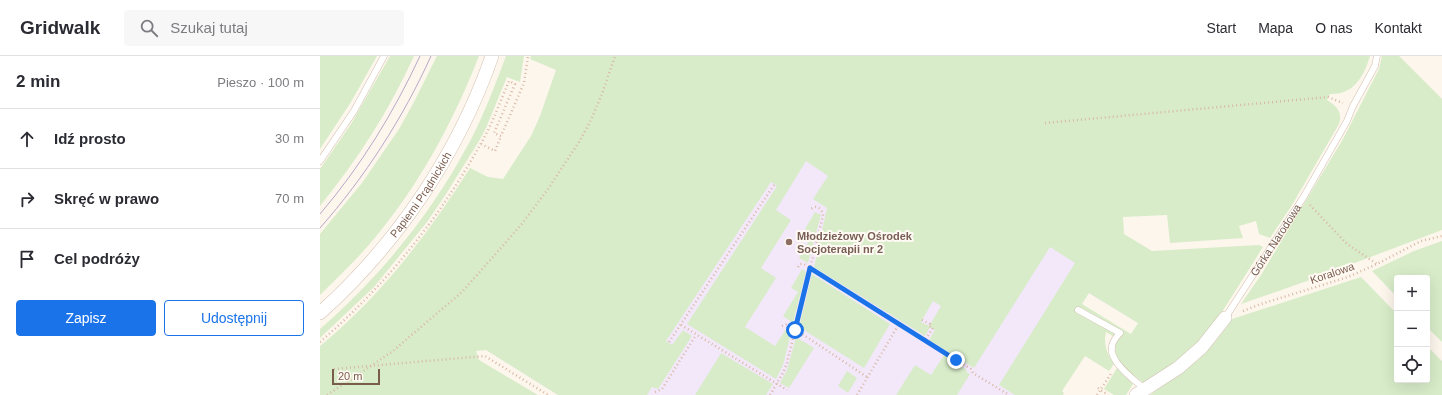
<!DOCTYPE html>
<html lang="pl">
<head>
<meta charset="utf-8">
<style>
	body { margin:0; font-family:Helvetica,sans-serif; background:#f7f7f7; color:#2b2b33 }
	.controls { position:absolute; right:12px; bottom:12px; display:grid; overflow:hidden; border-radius:4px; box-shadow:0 4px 16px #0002 }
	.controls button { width:36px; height:36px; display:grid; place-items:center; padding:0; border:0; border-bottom:1px solid #e1e1e2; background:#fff; color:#2b2b33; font:20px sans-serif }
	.scale { position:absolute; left:12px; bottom:10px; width:48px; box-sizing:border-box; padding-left:4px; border:2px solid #7a5c4d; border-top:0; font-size:11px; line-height:14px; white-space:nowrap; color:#7a5c4d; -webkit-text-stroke:3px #fffaf3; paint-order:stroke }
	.stop { position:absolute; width:12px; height:12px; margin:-9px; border:3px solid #1a73e8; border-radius:50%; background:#fff }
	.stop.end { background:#1a73e8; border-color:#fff; box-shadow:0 1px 4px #0008 }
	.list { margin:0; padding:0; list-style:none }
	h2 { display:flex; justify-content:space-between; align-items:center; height:52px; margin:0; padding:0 16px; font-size:17px }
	h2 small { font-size:13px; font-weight:400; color:#7c7c81 }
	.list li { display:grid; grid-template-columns:26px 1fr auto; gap:12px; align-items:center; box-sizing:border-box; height:60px; padding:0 16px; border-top:1px solid #e1e1e2 }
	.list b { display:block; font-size:15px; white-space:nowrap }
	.list em { font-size:13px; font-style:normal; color:#7c7c81 }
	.actions { display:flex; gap:8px; padding:12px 16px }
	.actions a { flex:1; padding:9px 0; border:1px solid #1a73e8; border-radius:4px; text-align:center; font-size:14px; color:#1a73e8 }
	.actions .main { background:#1a73e8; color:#fff }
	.icon { flex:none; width:22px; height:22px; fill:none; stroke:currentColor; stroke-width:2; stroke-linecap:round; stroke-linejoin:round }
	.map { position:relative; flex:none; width:1122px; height:339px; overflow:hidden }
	header { display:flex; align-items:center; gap:24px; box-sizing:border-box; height:56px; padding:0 20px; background:#fff; border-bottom:1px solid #e1e1e2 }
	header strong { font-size:19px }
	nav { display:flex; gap:22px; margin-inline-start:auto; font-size:14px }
	.search { width:280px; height:36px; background:#f7f7f7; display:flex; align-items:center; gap:10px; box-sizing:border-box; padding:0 14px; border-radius:4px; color:#7c7c81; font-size:15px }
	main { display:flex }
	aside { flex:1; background:#fff }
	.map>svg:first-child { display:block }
	.education { fill:#f3e8fa }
	.green { fill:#d8ecc9; fill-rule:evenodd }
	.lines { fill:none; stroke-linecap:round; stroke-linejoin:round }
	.service-casing { stroke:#d1beb0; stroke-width:7 }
	.minor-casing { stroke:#d1beb0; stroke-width:14 }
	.path { stroke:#d9b8a5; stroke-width:2.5; stroke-dasharray:1 3; stroke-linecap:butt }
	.service { stroke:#fff; stroke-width:6 }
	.minor { stroke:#fff; stroke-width:13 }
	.tram { stroke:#b9a8c9; stroke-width:1 }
	.route { stroke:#1a73e8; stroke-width:5 }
	.education-dot { fill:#8d6e63; stroke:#fffaf3; stroke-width:1.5 }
	.labels { text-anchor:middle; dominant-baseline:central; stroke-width:4; stroke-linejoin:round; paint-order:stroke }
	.street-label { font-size:11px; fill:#7a5c4d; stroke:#fffaf3 }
	.education-label { font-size:11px; font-weight:bold; fill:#785e54; stroke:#fffaf3; text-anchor:start }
</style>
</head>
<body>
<header>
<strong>Gridwalk</strong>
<div class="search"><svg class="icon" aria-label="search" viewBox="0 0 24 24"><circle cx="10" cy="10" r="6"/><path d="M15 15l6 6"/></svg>Szukaj tutaj</div>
<nav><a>Start</a><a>Mapa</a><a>O nas</a><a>Kontakt</a></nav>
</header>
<main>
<aside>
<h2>2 min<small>Pieszo · 100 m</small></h2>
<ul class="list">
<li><svg class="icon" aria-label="ahead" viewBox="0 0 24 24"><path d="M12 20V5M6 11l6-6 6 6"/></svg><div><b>Idź prosto</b></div><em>30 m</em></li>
<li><svg class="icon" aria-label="right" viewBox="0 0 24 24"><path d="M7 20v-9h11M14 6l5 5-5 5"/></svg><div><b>Skręć w prawo</b></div><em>70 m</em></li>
<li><svg class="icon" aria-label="arrive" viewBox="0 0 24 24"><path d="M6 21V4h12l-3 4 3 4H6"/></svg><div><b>Cel podróży</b></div></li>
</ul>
<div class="actions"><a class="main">Zapisz</a><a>Udostępnij</a></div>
</aside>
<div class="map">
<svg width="1122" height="339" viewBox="0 0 1122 339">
	<rect width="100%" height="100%" fill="#fdf6ec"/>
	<path class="education" d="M566 30 833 276 765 235 697 339H238L166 294Z"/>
	<path class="green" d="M0 0H57L31 46 0 93Z
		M70 0H94C69 55 38 103 0 150V113L31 68Z
		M117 0H159C132 69 96 135 47 191 32 208 16 223 0 239V178L42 127 79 73 95 44Z
		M186 0H204L200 26 187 21 166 72 159 85 126 138 107 166 54 231 0 282V273C61 220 111 158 149 87 164 59 175 29 186 0Z
		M211 0H1050C1044 20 1034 39 1010 38L1007 44C1016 50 1023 55 1019 68L972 149 950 182 939 178 936 165 919 170 923 182 850 187 847 159 803 161 804 178 832 195 939 189 943 191 892 272 859 308 825 328C811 317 787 303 798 283L786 276C783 286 787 299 794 308L789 315 765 300 742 335 744 337 743 339H695L679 329 755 207 730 191 654 312 609 284 615 274 610 271 605 280 494 211 507 152 493 143 508 120 486 105 456 154 471 164 441 212 456 222 425 271 455 290 466 273 471 277 463 309 456 323 367 268 457 130 451 126 346 285 352 289 363 274 372 280 338 333 332 331 327 339H238L166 294 156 295 159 304 218 339H0V290C61 240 108 178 150 112L168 121 183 123 211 80 220 60 236 14 210 3ZM769 237 818 267 811 278 762 248ZM613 245 621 250 609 270 601 266Z
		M1062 0H1079L1122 43V174L987 225 921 248 941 219 1023 83 1059 13Z
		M495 156 501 159 488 207 479 202 493 178 485 173Z
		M1122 185V286L1107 271V222H1077V241L1052 215 1094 195Z
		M482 213 486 216 473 267 463 260 478 236 471 232Z
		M492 218 570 268 544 312 479 271Z
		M1041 221 1077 258V324H1107V290L1122 305V339H830L878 304 895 286 912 263Z
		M476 281 494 292 469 332 460 327 467 314Z
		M401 297 453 328 446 339H375Z
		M624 299 647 314 646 316 650 318 637 339H576L595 309 611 319Z
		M797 312 813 328 806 339H794L784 333Z
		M527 315 537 322 528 337 518 330Z"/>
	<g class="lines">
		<g class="service-casing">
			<g id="service">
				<path d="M0 105 34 55 64 0"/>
				<path d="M758 254 800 277C797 280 793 285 792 290 788 305 815 325 825 333"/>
				<path id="s1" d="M905 262 983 142 1027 65 1033 50 1055 10 1057 0"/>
			</g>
		</g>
		<g class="minor-casing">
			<g id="minor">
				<path id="s2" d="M0 257C77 188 138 98 172 0"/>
				<path d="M816 339 858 312 882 291 905 262"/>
			</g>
		</g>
		<path class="path" d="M725 67 1008 41 1023 47
			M161 88 175 95 181 80
			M990 149 1027 188 1057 208
			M478 211 480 208H484L651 313 653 317 689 339
			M923 255 941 248 1028 221 1057 208 1101 185 1122 180
			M602 264 610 268 609 270 613 272 605 284
			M361 269 467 334
			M462 270 467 268 547 321
			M0 286C64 231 119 163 160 89 172 69 180 46 189 25L195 28 174 77 181 80 204 27 208 0
			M349 286 454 129
			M14 313 165 300 228 339
			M778 332 788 339
			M335 336 342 333 376 279
			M7 339 27 326 73 295 142 236 201 169 228 133 259 86 270 66 282 38 295 0
			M450 339 463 317 467 307 503 160C503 155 499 150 494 151L491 153
			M537 339 579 268
			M777 339 792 316"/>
		<use href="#service" class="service"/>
		<use href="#minor" class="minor"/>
		<path class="tram" d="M0 158C41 110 74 56 100 0
			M0 172C45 121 83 62 111 0"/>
	</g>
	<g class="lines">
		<path class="route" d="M475 274 490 212 636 304"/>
	</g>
	<circle class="education-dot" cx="469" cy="186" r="4"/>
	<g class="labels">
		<g class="street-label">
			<text stroke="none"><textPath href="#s2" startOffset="156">Papierni Prądnickich</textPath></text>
			<text stroke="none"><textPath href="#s1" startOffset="93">Górka Narodowa</textPath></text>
			<text transform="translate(1012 217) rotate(-19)">Koralowa</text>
		</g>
		<g class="education-label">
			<text x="477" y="180">Młodzieżowy Ośrodek<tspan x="477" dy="13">Socjoterapii nr 2</tspan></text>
		</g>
	</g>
</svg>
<div class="controls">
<button>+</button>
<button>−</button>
<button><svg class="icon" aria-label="locate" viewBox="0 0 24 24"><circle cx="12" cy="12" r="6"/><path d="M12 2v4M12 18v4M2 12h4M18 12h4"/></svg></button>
</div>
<div class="scale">20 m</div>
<div class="stop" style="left:475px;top:274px"></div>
<div class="stop end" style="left:636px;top:304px"></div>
</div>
</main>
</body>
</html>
